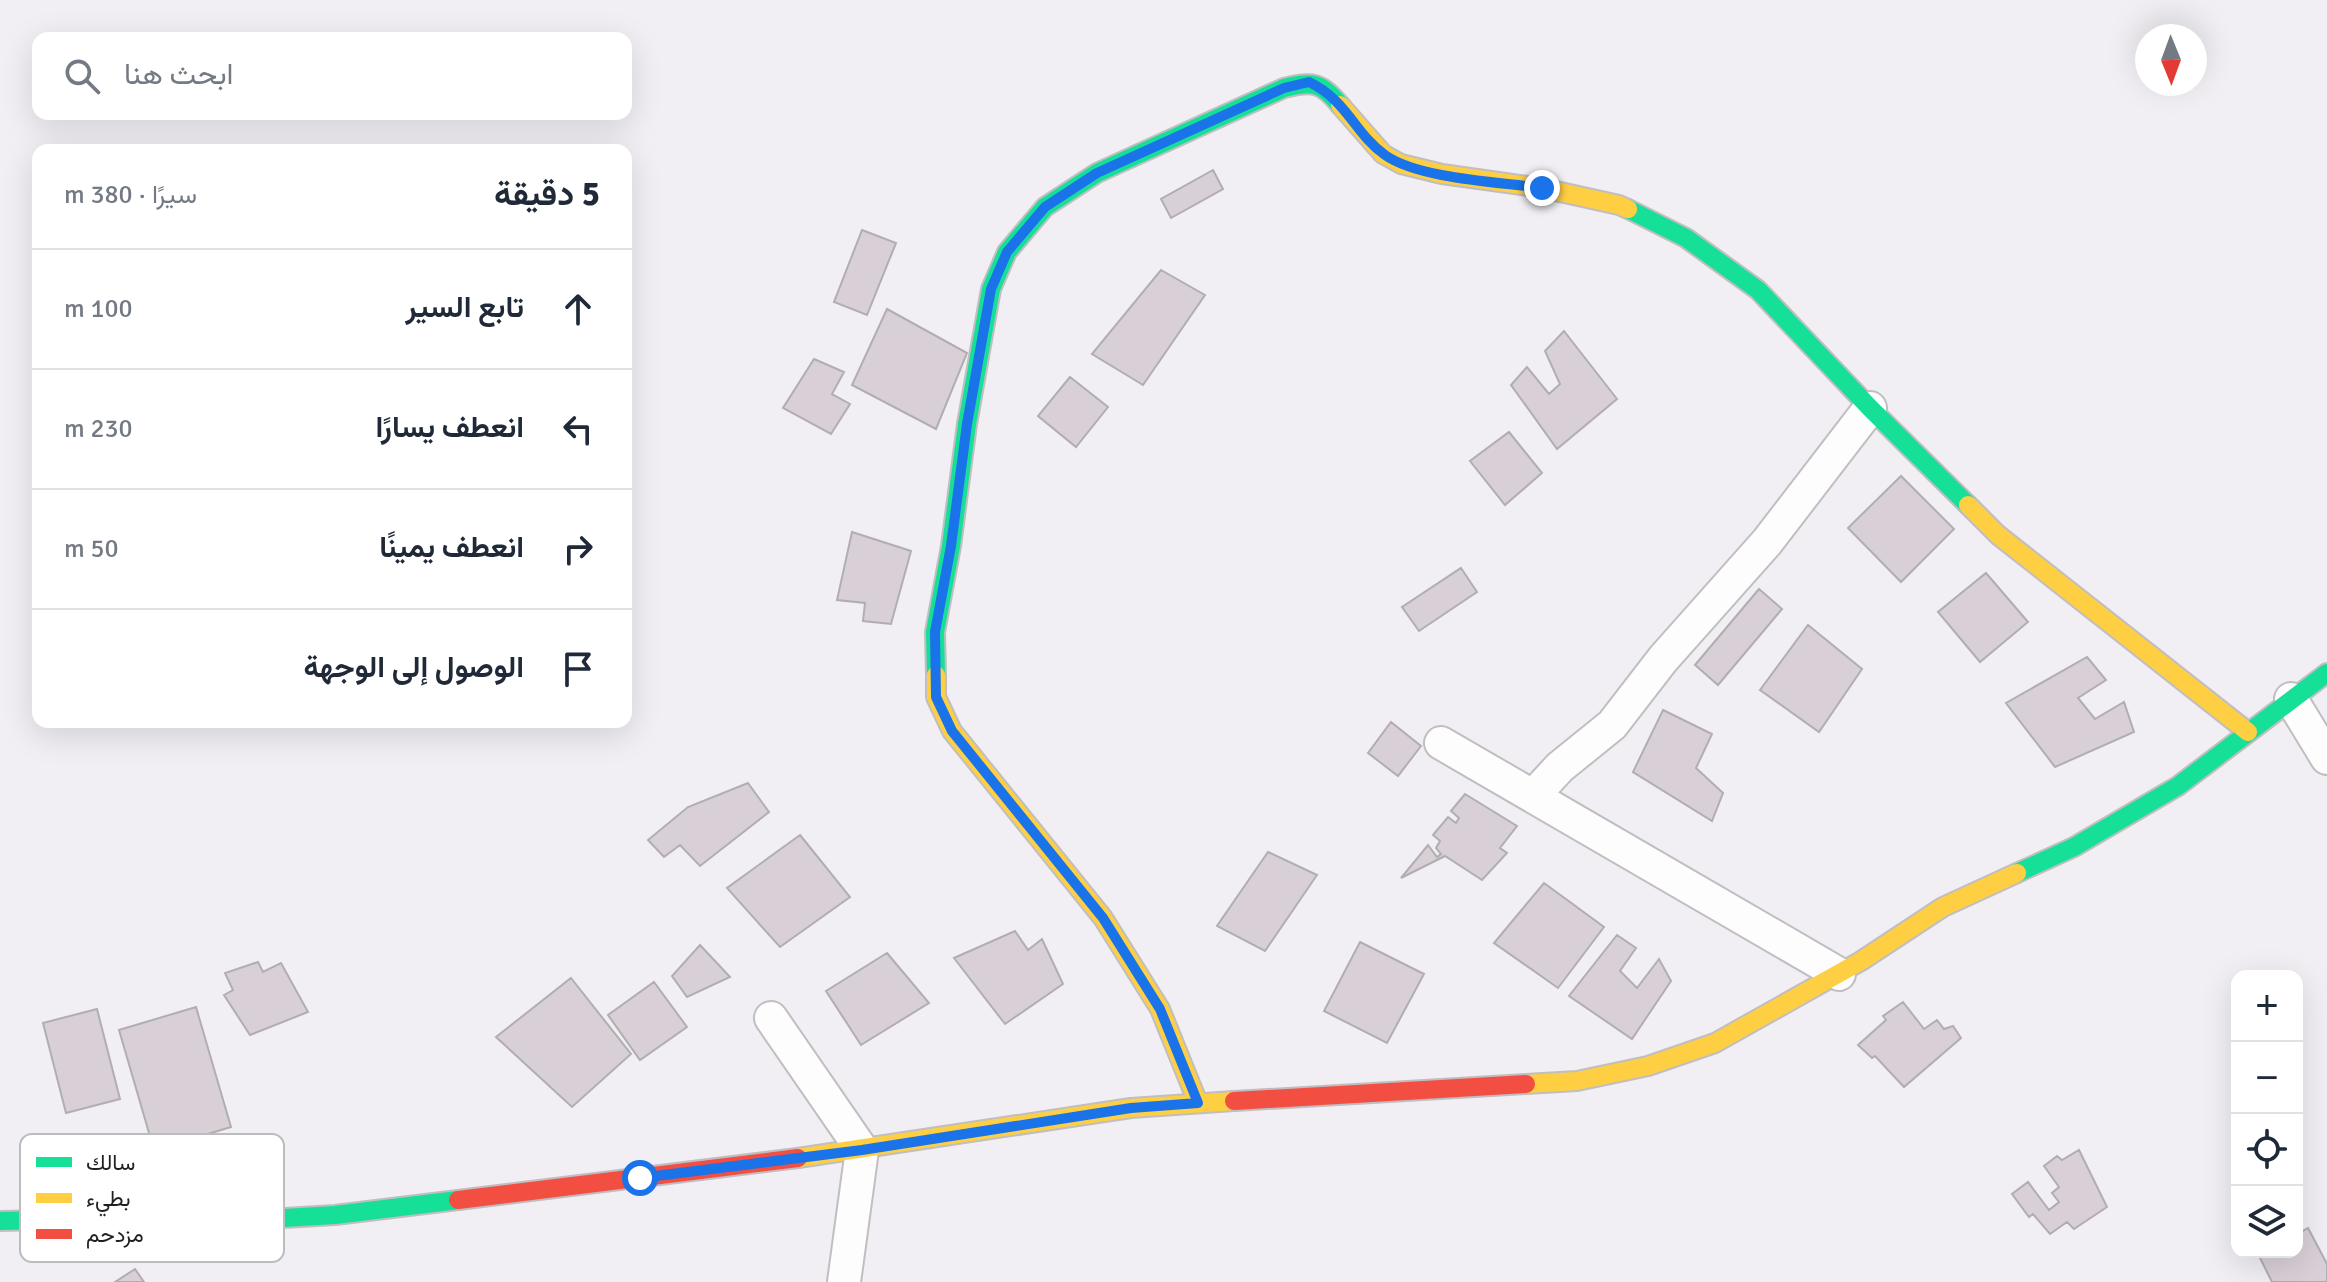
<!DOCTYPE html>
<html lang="ar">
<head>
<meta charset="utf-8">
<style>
	body { margin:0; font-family:Signika,Vazirmatn,sans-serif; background:#f2f2f3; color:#1f2937; direction:rtl }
	.controls { position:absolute; right:24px; bottom:24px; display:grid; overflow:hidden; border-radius:16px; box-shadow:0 8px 32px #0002 }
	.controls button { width:72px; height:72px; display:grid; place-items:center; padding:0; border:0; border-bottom:2px solid #e0e1e3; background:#fff; color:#1f2937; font:40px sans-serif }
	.compass { position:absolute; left:2135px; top:24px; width:72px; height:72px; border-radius:50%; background:#fff; box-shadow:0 8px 32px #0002; rotate:179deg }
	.stop { position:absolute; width:24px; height:24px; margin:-18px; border:6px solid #1a73e8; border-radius:50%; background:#fff }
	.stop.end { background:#1a73e8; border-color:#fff; box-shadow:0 2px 8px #0008 }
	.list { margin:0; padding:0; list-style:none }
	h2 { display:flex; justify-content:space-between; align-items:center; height:104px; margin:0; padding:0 32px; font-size:34px }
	h2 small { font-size:26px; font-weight:400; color:#747a83 }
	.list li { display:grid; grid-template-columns:52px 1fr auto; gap:24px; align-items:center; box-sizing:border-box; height:120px; padding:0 32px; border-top:2px solid #e0e1e3 }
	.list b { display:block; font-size:30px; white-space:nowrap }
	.list em { font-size:26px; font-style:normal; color:#747a83 }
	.icon { flex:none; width:44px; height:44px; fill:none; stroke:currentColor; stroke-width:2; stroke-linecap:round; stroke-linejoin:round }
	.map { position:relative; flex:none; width:2327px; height:1282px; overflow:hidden; direction:ltr }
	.search { position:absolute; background:#fff; box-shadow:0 8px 32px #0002; left:32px; top:32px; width:600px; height:88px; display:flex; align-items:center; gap:20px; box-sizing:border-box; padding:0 28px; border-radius:16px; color:#747a83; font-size:30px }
	.panel { position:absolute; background:#fff; box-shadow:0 8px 32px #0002; left:32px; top:144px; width:600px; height:584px; border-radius:16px; direction:rtl }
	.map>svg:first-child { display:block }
	.building { fill:#d9cfd7; stroke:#b0aeb0; stroke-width:2 }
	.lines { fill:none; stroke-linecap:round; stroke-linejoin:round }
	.street-casing { stroke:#c0bec1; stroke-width:36 }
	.fast-casing { stroke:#c0bec1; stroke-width:22 }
	.slow-casing { stroke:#c0bec1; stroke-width:22 }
	.jam-casing { stroke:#c0bec1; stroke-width:22 }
	.street { stroke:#fdfdfd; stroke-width:32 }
	.fast { stroke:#16e098; stroke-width:18 }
	.slow { stroke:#ffcf43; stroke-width:18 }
	.jam { stroke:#f24e42; stroke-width:18 }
	.route { stroke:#1a73e8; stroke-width:10 }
	.key { fill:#fff; stroke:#bcbcbc; stroke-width:2 }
	.key-label { font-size:22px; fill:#201f21 }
</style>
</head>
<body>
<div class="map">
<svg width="2327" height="1282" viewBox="0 0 2327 1282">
	<rect width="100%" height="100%" fill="#f1eff3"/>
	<path class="building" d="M1213 170 1223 189 1171 218 1161 199Z
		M862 230 896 243 867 315 834 302Z
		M1161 270 1205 295 1143 385 1092 354Z
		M887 309 967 353 936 429 852 385Z
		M1564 331 1617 399 1557 449 1511 385 1527 367 1549 394 1560 384 1545 351Z
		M814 359 844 372 832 394 850 404 831 434 783 408Z
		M1070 377 1108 407 1076 447 1038 416Z
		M1509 432 1542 473 1505 505 1470 461Z
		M1901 476 1954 529 1901 582 1848 528Z
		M852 532 911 551 891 624 863 621 865 603 837 600Z
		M1461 568 1477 592 1419 631 1402 607Z
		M1986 573 2028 622 1980 662 1938 612Z
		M1759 589 1782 609 1718 685 1695 665Z
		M1808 625 1862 669 1819 732 1760 690Z
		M2087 657 2106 680 2078 698 2095 719 2124 702 2134 732 2055 767 2006 703Z
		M1663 710 1712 734 1696 768 1723 793 1712 821 1633 772Z
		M1391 722 1421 746 1398 776 1368 753Z
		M748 783 769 812 700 866 680 845 664 857 648 840 688 807Z
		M1465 794 1517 826 1500 848 1507 853 1482 880 1445 856 1401 878 1428 845 1437 857 1441 854 1436 848 1440 841 1433 835 1448 817 1456 823 1459 818 1451 811Z
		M800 835 850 897 780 947 727 888Z
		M1268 852 1317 875 1265 951 1217 926Z
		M1544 883 1604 927 1558 988 1494 943Z
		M1015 931 1028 950 1042 939 1063 984 1005 1024 954 958Z
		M1617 935 1636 948 1620 971 1637 988 1659 959 1671 981 1632 1039 1569 996Z
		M1360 942 1424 974 1387 1043 1324 1011Z
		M700 945 730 977 687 997 672 976Z
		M887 953 929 1003 861 1045 826 991Z
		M258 962 263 972 281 963 308 1012 250 1035 224 995 233 990 225 973Z
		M571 978 631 1054 572 1107 496 1037Z
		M654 982 687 1027 640 1060 608 1015Z
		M1903 1002 1924 1029 1937 1020 1944 1029 1953 1026 1961 1038 1904 1087 1875 1056 1872 1058 1858 1045 1886 1020 1883 1016Z
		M196 1007 231 1127 154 1150 119 1030Z
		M97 1009 120 1099 66 1113 43 1023Z
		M2079 1150 2107 1207 2074 1229 2067 1222 2050 1234 2033 1214 2029 1217 2012 1194 2028 1182 2049 1210 2059 1202 2052 1193 2059 1187 2044 1166 2057 1156 2062 1160Z
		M2308 1228 2327 1264V1282H2272L2258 1254 2262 1252H2297V1234Z
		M135 1269 144 1282H115Z"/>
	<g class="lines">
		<g class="street-casing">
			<path id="street" d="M2291 699 2327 758
				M1441 743 1839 974
				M1533 796 1560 767 1612 725 1663 659 1767 542 1870 408
				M771 1018 862 1150 844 1282"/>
		</g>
		<g class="fast-casing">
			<path id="fast" d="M1628 209 1686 238 1758 290 1870 408 1968 505
				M936 675 935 632 951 546 967 424 991 289 1007 252 1045 207 1097 173 1284 88C1313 81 1321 82 1340 105
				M2017 873 2074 847 2178 786 2327 673
				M0 1221 98 1219 201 1223 335 1215 458 1200"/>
		</g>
		<g class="slow-casing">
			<path id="slow" d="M1340 105 1383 154 1401 164 1442 174 1542 188 1619 205 1628 209
				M1968 505 1998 535 2248 732
				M936 675V697L952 731 1103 918 1160 1009 1198 1103
				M1526 1084 1577 1081 1648 1066 1715 1043 1861 961 1943 907 2017 873
				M798 1158 1131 1108 1234 1101"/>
		</g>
		<g class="jam-casing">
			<path id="jam" d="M1234 1101 1526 1084
				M458 1200 798 1158"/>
		</g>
		<use href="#street" class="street"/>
		<use href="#fast" class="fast"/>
		<use href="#slow" class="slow"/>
		<use href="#jam" class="jam"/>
	</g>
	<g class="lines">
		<path class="route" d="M640 1178 862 1150 1131 1108 1198 1103 1160 1009 1103 918 952 731 936 697 935 632 951 546 967 424 991 289 1007 252 1045 207 1097 173 1284 88 1309 82C1347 100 1355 134 1385 155 1419 179 1500 182 1542 188"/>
	</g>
	<rect x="20" y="1134" width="264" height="128" rx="12" class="key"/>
	<rect x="36" y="1157" width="36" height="10" fill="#16e098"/>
	<rect x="36" y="1193" width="36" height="10" fill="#ffcf43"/>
	<rect x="36" y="1229" width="36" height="10" fill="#f24e42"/>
	<g class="key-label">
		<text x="86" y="1170">سالك</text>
		<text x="86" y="1206">بطيء</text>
		<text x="86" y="1242">مزدحم</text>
	</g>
</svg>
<div class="controls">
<button>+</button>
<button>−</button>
<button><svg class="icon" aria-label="locate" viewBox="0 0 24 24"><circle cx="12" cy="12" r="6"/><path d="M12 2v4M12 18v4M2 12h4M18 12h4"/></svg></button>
<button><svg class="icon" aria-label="layers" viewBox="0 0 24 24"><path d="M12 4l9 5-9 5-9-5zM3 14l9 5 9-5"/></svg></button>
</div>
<svg class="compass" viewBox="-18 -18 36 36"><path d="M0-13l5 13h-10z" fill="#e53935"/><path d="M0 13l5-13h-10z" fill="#747a83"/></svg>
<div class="stop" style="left:640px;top:1178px"></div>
<div class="stop end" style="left:1542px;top:188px"></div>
<div class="search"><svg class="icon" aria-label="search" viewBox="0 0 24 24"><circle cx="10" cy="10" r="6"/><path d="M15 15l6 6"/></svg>ابحث هنا</div>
<section class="panel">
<h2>5 دقيقة<small>سيرًا · 380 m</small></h2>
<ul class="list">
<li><svg class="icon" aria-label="ahead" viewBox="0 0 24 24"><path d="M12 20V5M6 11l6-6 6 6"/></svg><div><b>تابع السير</b></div><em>100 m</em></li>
<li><svg class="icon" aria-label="left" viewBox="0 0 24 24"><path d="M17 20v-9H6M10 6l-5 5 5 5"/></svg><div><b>انعطف يسارًا</b></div><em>230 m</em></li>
<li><svg class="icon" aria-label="right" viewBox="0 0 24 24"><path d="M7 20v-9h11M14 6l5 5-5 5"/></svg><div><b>انعطف يمينًا</b></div><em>50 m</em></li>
<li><svg class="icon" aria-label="arrive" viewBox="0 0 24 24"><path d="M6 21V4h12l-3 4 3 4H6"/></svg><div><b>الوصول إلى الوجهة</b></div></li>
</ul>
</section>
</div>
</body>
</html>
